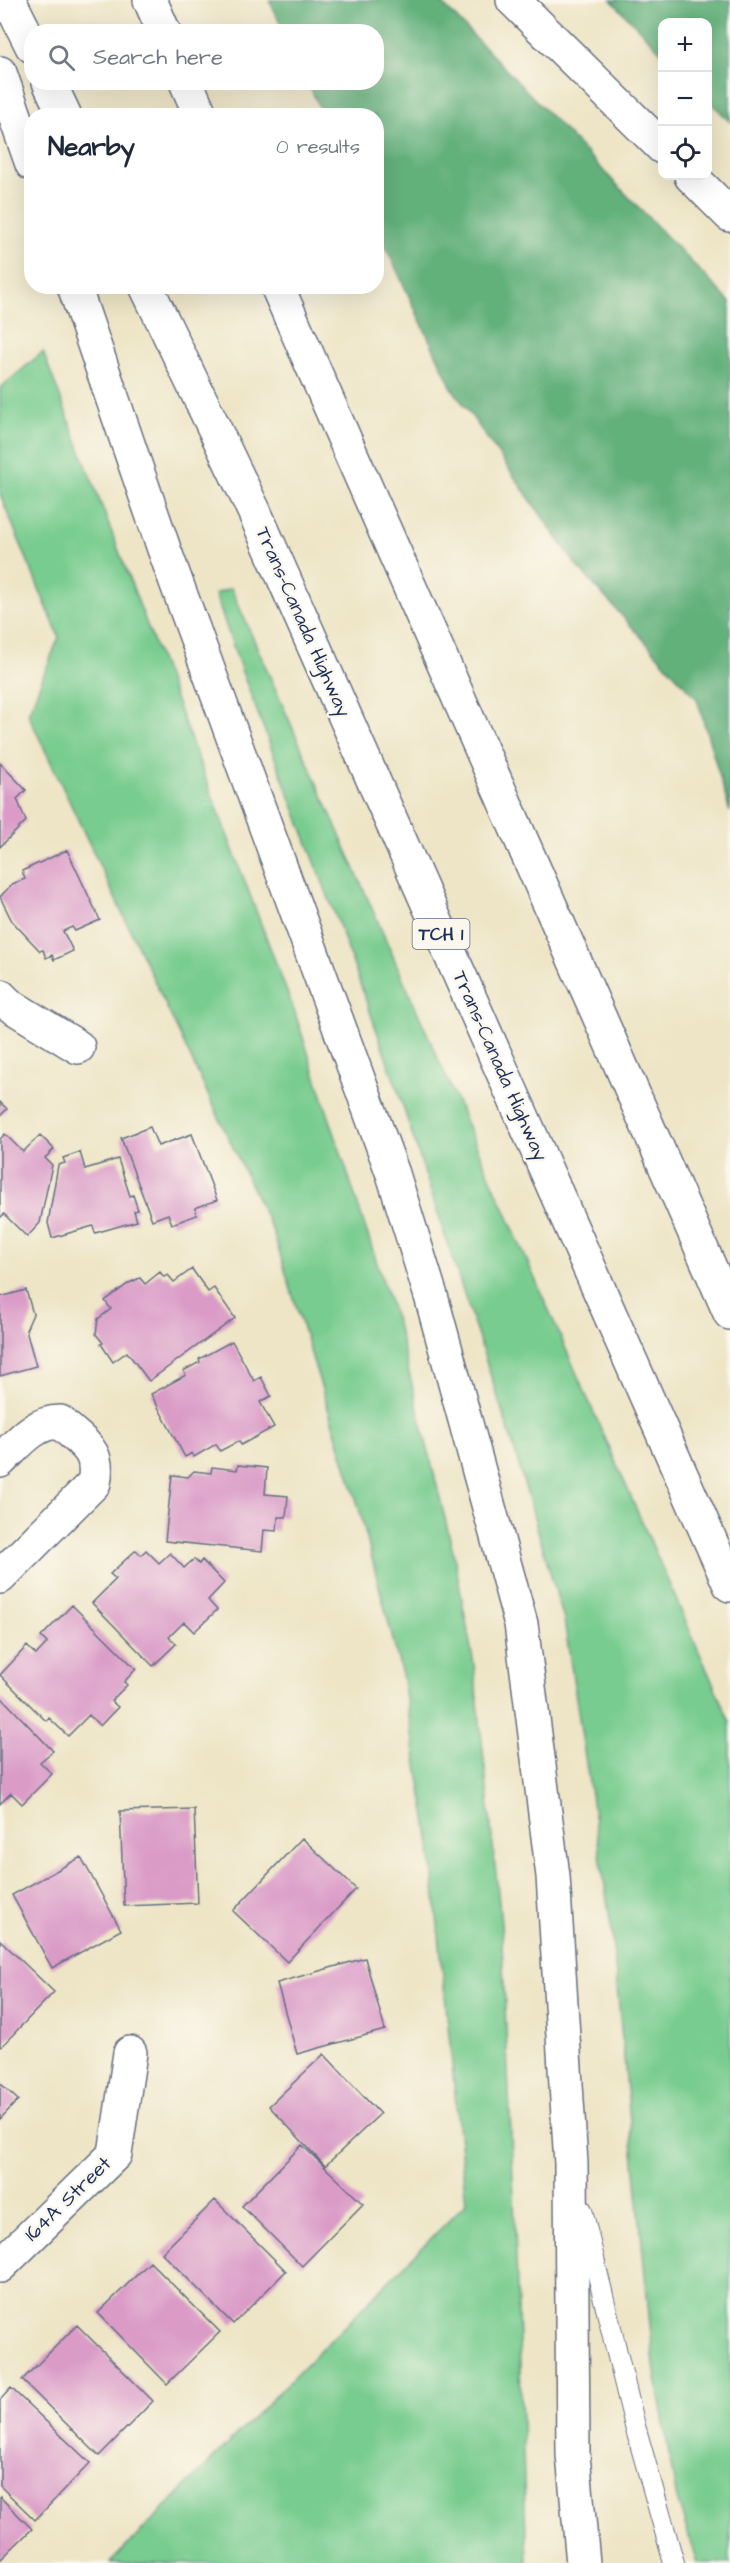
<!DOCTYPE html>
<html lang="en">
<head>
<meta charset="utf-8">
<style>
	body { margin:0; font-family:"Architects Daughter",sans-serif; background:#f2f2f3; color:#1f2937 }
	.controls { position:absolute; right:18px; top:18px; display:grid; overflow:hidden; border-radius:12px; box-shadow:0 6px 24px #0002 }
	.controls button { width:54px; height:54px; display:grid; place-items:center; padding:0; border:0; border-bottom:2px solid #e0e1e3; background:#fff; color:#1f2937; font:30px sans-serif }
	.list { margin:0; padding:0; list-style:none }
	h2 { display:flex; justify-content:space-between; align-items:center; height:78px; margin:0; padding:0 24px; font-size:26px }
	h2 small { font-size:20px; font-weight:400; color:#747a83 }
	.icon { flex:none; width:33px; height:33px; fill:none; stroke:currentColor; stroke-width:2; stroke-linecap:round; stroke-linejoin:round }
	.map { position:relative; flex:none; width:730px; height:2563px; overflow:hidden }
	.search { position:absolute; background:#fff; box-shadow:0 6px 24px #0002; left:24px; top:24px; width:360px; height:66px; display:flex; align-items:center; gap:15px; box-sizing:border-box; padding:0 21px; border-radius:24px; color:#747a83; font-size:22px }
	.panel { position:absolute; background:#fff; box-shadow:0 6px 24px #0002; left:24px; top:108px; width:360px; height:186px; border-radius:24px }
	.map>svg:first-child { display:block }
	.green { fill:#78cc8f; stroke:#4a7e76; stroke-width:1.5 }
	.forest { fill:#62b07a; stroke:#3e706c; stroke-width:1.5 }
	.building { fill:#da9bc7 }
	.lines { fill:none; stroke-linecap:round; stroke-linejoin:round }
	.service-casing { stroke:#656f82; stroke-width:22 }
	.minor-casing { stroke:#656f82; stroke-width:36 }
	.motorway-casing { stroke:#656f82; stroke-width:36 }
	.service { stroke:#fff; stroke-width:20 }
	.minor { stroke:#fff; stroke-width:33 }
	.motorway { stroke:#fff; stroke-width:33 }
	.labels { text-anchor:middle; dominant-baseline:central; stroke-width:5; stroke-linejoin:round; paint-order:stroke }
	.shield { fill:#fbf7ec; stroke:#5e6b89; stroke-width:1.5 }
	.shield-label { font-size:18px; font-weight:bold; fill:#1b2f5e }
	.street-label { font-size:20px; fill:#1b2f5e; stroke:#fbf7ec }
</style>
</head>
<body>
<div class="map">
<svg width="730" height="2563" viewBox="0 0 730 2563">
	<rect width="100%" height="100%" fill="#fbf7ec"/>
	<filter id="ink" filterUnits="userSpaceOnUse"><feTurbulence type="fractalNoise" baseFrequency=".0167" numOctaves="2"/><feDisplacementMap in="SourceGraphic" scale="12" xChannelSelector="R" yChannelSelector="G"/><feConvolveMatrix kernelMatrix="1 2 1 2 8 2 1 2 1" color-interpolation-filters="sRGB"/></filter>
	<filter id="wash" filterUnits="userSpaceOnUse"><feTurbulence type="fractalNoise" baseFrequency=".008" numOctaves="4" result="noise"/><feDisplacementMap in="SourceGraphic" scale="24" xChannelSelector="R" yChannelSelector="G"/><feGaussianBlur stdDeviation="1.35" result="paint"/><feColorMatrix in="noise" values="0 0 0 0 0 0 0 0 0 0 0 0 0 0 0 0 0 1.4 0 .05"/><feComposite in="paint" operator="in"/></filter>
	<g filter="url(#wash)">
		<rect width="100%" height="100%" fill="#eee5c6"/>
		<path class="green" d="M43 352 295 1013 397 1324 454 1555 474 1665 501 1922 514 2199 527 2563H110L466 2203 429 1837 402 1675 359 1508 273 1232 28 714 59 637 0 494V388Z
			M231 588 730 1722V2563H697L676 2495 654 2366 611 1926 564 1620 510 1435 397 1088 341 930 242 672 215 594Z"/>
		<path class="forest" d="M269 0H439L730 302V812L697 699 576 565 452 388 377 228 376 116 323 115 308 83 376 82V32L284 31Z
			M611 0H730V122L708 99V22H662V53Z"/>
		<g id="blocks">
			<path class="building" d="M0 763 26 790 17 799 26 821 0 847Z
				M67 850 100 920 75 931 72 927 63 931 73 951 54 960 52 955 46 958 43 950 40 951 12 921 0 897 12 884 25 879 22 871Z
				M0 1102 7 1109 0 1116Z
				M150 1127 158 1146 192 1134 217 1200 195 1208 197 1215 172 1224 168 1214 152 1220 121 1138Z
				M5 1134 23 1152 40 1135 54 1149 45 1158 52 1165 40 1223 27 1237 4 1214 0 1218V1139Z
				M80 1152 85 1169 118 1159 130 1196 133 1195 138 1210 134 1211 137 1221 95 1233 93 1226 52 1238 48 1223 58 1165 65 1163 63 1158Z
				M192 1269 208 1292 214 1288 235 1318 149 1381 127 1352 113 1362 101 1344 103 1343 96 1334 98 1319 111 1309 105 1301 129 1283 140 1278 145 1284 160 1272 164 1277 168 1275 174 1282Z
				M26 1290 33 1314 26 1330 36 1366 0 1376V1297Z
				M232 1341 254 1381 261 1377 271 1396 260 1402 274 1427 241 1445 239 1441 220 1451 216 1444 194 1457 192 1453 185 1457 151 1394 186 1375 183 1371 200 1362 199 1359Z
				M238 1465 267 1468 265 1494 288 1496 286 1517H278L277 1531 264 1530 262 1551 165 1541 172 1475 188 1477 194 1471 211 1473 212 1467 237 1470Z
				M136 1550 141 1555 146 1550 159 1563 170 1553 184 1568 194 1559 199 1564 202 1560 224 1583 208 1600 217 1610 194 1632 184 1622 169 1637 176 1644 153 1666 92 1603 116 1579 110 1574Z
				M72 1605 136 1669 124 1682 127 1685 111 1701 118 1707 100 1726 89 1715 68 1736 49 1718 46 1721 0 1675 27 1646 36 1655 47 1643 41 1637Z
				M0 1696 53 1751 40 1762 52 1774 22 1804 11 1793 0 1804Z
				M194 1809 198 1903 124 1906 120 1811Z
				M302 1838 356 1889 287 1962 233 1911Z
				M81 1857 121 1930 52 1968 12 1895Z
				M0 1940 54 1992 0 2048Z
				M365 1958 385 2030 297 2054 277 1983Z
				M324 2054 380 2114 325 2166 269 2106Z
				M0 2083 18 2100 0 2119Z
				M302 2145 363 2204 302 2266 242 2206Z
				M215 2200 286 2271 233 2324 162 2253Z
				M150 2262 220 2332 167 2384 98 2313Z
				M77 2325 153 2401 99 2456 22 2380Z
				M11 2388 90 2463 35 2520 0 2486V2400Z
				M0 2497 32 2529 0 2560Z"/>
		</g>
	</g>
	<g filter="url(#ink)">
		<use href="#blocks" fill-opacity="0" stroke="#656f82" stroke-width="1.5"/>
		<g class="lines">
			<g class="service-casing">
				<path id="service" d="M582 2210 635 2426 674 2563"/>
			</g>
			<g class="minor-casing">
				<path id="minor" d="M513 0 662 147
					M691 176 730 215
					M0 996 8 1004 78 1047
					M0 1461C18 1444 34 1422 60 1422 82 1444 101 1449 94 1483L0 1577
					M0 2266 115 2154 130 2053"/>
			</g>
			<g class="motorway-casing">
				<path id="motorway" d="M9 0 32 46
					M150 0 164 32
					M0 73 32 164
					M49 82 65 116
					M186 82 201 116
					M74 286 164 549 393 1174 431 1296 521 1624 553 1876 571 2164 573 2455 583 2563
					M146 286 254 511 730 1585
					M277 286 730 1313"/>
			</g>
			<use href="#service" class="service"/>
			<use href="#minor" class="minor"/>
			<use href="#motorway" class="motorway"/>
		</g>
	</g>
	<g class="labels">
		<rect class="shield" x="412.5" y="919" width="57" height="30" rx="4.5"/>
		<g class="shield-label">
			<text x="441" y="934">TCH 1</text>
		</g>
		<g class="street-label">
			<text transform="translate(303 622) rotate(66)">Trans-Canada Highway</text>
			<text transform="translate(500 1066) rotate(66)">Trans-Canada Highway</text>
			<text transform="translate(68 2199) rotate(-44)">164A Street</text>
		</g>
	</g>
</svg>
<div class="controls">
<button>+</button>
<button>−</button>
<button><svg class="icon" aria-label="locate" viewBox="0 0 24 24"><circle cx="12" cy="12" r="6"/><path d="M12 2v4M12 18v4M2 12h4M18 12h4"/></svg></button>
</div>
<div class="search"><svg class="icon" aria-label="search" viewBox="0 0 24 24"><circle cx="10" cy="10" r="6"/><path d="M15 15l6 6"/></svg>Search here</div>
<section class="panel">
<h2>Nearby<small>0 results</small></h2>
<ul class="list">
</ul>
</section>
</div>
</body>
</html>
